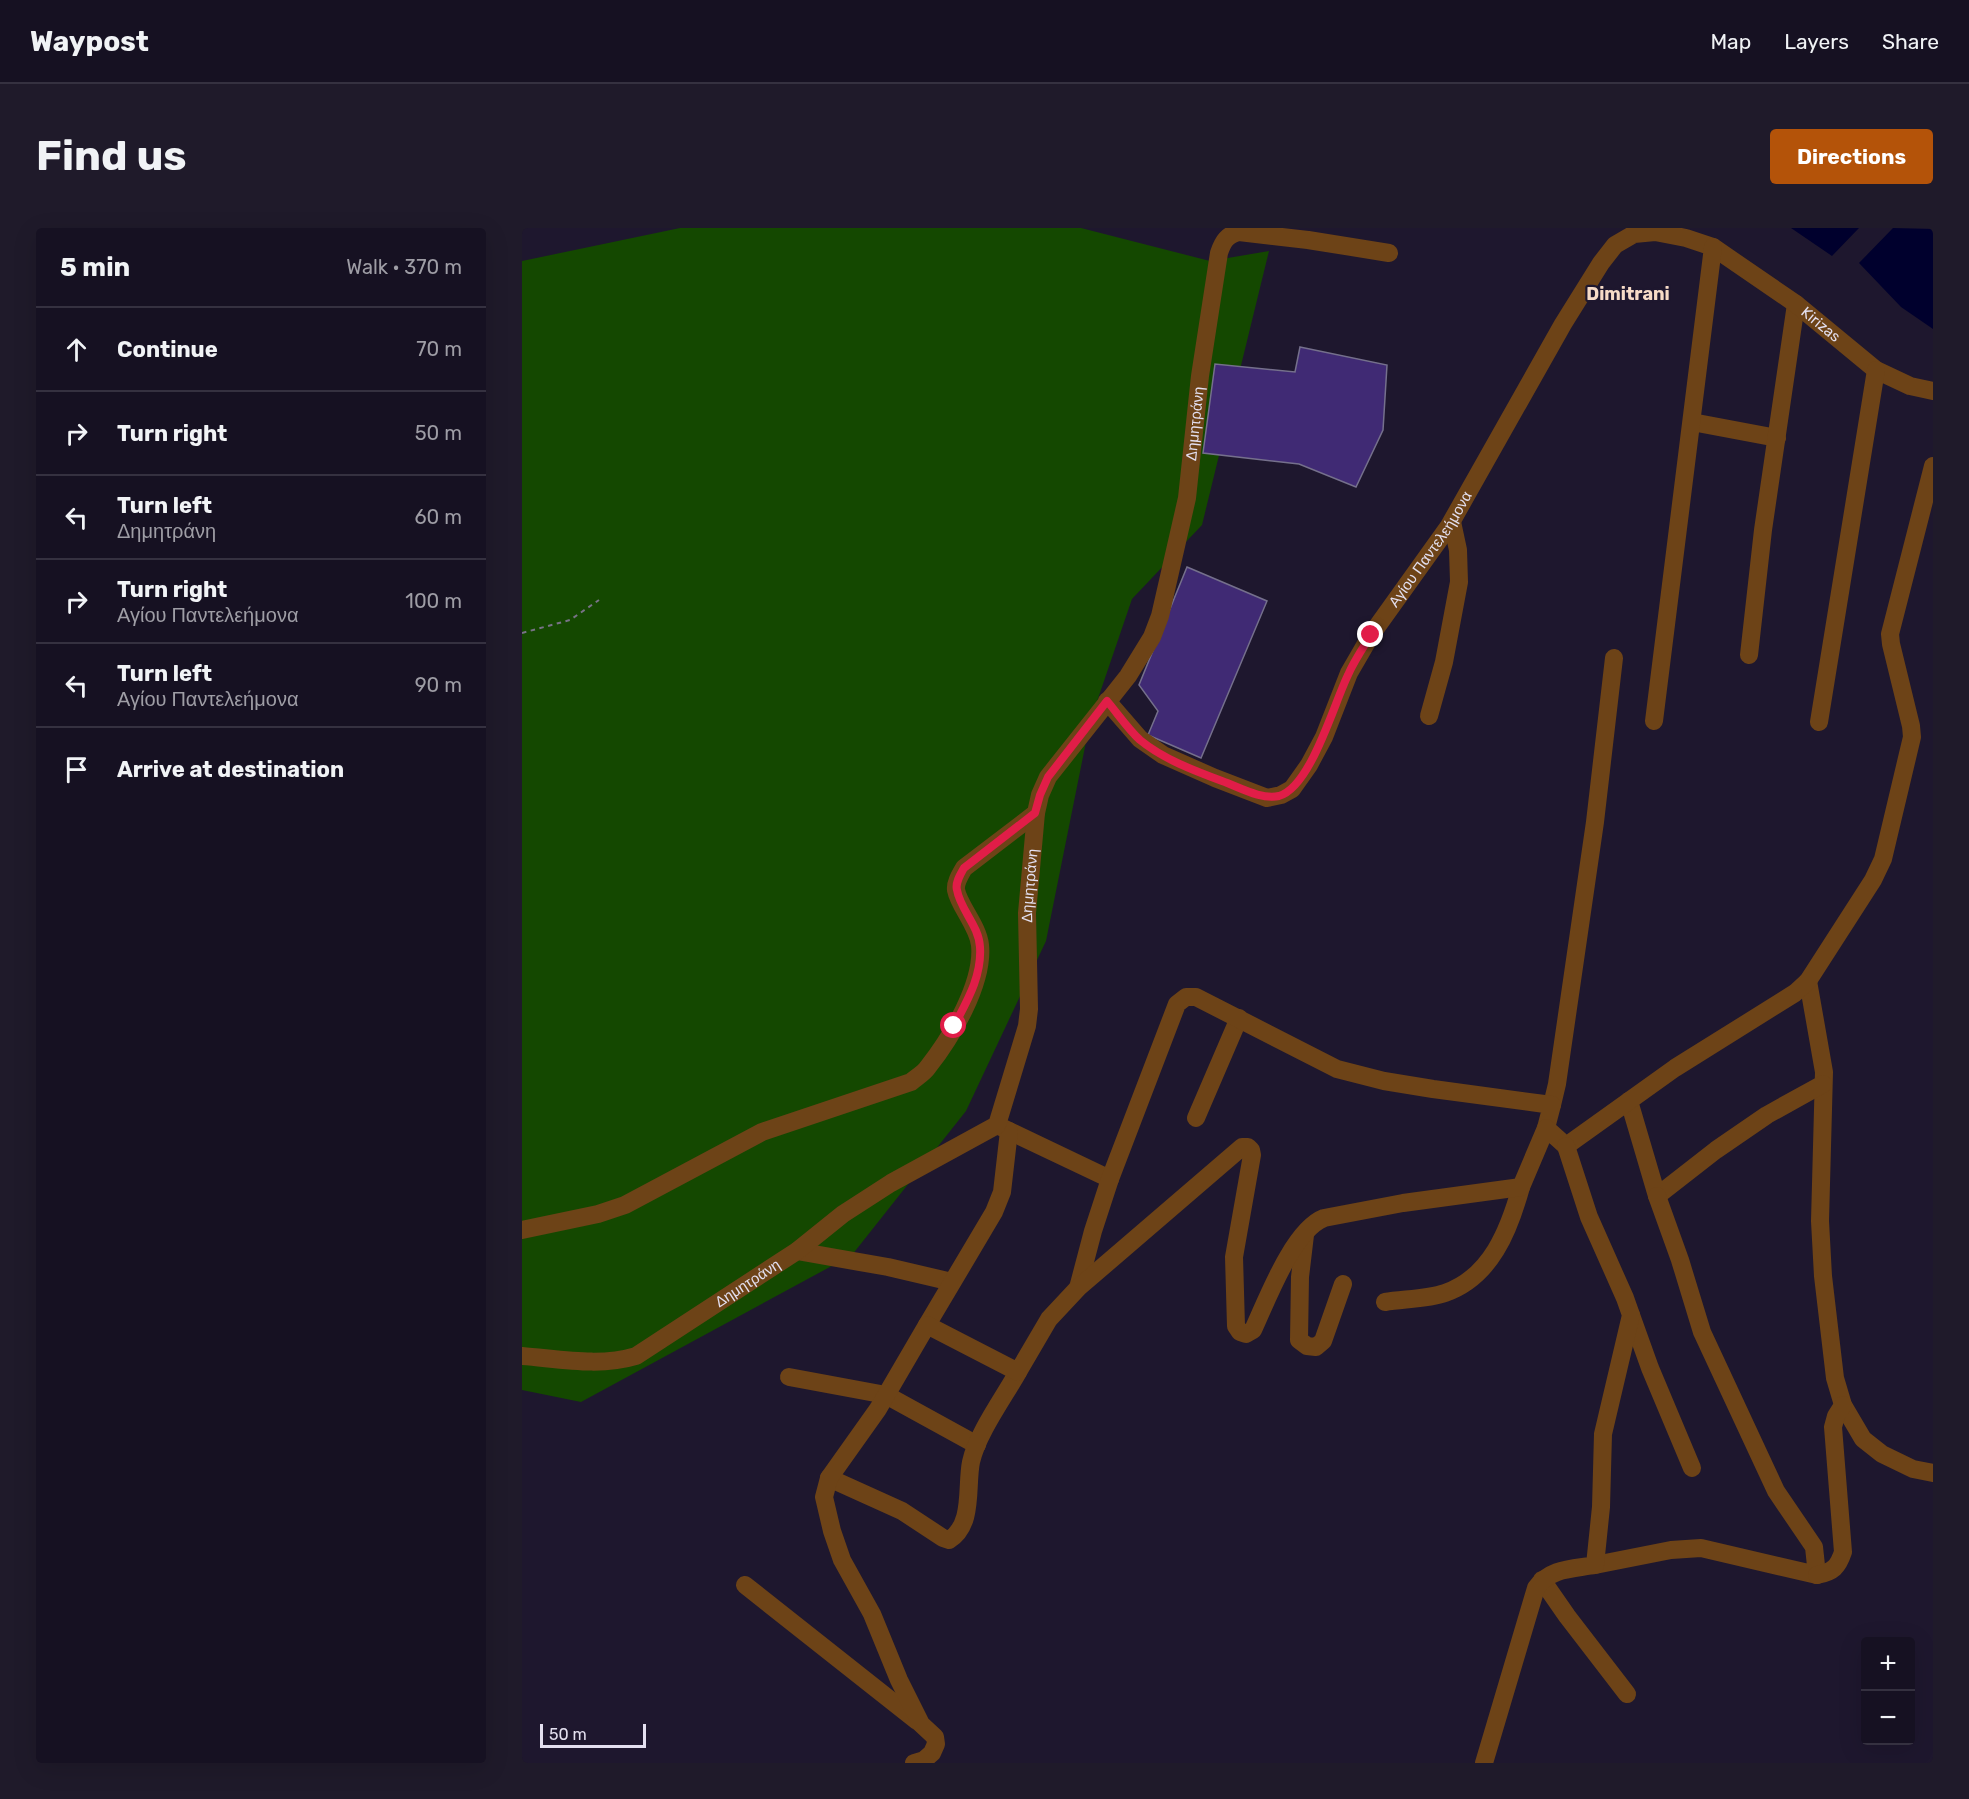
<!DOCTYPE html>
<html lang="en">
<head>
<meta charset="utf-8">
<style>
	body { margin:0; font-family:Rubik,sans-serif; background:#1f1a2a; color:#f1f3f6 }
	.controls { position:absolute; right:18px; bottom:18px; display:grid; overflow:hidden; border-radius:6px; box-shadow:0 6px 24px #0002 }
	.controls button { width:54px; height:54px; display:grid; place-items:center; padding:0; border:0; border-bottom:2px solid #353140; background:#161122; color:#f1f3f6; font:30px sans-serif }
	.scale { position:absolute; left:18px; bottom:15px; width:106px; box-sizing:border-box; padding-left:6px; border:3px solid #e3dfef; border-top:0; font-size:16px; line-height:21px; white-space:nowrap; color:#e3dfef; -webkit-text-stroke:4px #1e172e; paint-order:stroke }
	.stop { position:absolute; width:18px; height:18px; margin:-14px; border:4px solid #e11d48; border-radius:50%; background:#fff }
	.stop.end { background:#e11d48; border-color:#fff; box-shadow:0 2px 6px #0008 }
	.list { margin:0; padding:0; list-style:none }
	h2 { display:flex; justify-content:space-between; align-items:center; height:78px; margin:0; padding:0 24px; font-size:26px }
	h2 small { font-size:20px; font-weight:400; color:#9e9da5 }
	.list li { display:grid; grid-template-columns:39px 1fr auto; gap:18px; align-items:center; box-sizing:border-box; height:84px; padding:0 24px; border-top:2px solid #353140 }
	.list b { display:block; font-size:22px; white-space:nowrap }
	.list p { margin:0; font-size:20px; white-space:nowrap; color:#9e9da5 }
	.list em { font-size:20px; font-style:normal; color:#9e9da5 }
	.icon { flex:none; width:33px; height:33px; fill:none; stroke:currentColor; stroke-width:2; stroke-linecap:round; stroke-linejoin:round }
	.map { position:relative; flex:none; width:1411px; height:1535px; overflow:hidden; border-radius:6px }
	header { display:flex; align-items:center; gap:36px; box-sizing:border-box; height:84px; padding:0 30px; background:#161122; border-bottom:2px solid #353140 }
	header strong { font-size:28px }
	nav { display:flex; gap:33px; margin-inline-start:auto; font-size:21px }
	.intro { display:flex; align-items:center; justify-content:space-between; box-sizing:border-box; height:144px; padding:0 36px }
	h1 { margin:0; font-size:42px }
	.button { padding:15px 27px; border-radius:6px; background:#b45309; color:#fff; font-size:21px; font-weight:700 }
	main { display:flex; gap:36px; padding:0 36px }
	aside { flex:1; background:#161122; border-radius:6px; box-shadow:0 6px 24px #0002 }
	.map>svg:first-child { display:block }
	.green { fill:#144800 }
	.water { fill:#00002d }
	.building { fill:#402a74; stroke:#75708c; stroke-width:1.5 }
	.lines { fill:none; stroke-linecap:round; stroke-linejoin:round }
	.path { stroke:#787286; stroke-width:2; stroke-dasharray:4.5 4.5; stroke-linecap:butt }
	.minor { stroke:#6d4317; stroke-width:18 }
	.route { stroke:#e11d48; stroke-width:8 }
	.labels { text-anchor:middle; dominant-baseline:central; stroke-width:4.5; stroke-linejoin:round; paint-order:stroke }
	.street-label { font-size:15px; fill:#e3dfef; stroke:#1e172e }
	.quarter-label { font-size:18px; font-weight:bold; fill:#f6dbc7; stroke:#1e172e }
</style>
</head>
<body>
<header>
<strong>Waypost</strong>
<nav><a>Map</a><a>Layers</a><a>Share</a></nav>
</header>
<div class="intro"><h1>Find us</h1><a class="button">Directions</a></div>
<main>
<aside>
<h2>5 min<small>Walk · 370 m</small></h2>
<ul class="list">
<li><svg class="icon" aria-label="ahead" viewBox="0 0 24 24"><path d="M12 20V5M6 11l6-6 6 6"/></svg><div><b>Continue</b></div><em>70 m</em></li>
<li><svg class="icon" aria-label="right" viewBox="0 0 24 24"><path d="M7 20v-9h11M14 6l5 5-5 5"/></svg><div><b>Turn right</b></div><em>50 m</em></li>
<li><svg class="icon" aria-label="left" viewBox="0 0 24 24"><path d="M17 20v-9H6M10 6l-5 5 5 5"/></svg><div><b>Turn left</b><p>Δημητράνη</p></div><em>60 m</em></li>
<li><svg class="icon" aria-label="right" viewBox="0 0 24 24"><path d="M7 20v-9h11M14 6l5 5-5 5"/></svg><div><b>Turn right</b><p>Αγίου Παντελεήμονα</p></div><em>100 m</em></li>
<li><svg class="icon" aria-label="left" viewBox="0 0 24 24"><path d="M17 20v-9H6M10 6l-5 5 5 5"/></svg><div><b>Turn left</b><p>Αγίου Παντελεήμονα</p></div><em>90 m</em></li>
<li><svg class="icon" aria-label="arrive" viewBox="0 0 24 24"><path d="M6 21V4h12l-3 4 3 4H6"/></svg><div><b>Arrive at destination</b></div></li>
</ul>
</aside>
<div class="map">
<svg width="1411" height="1535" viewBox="0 0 1411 1535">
	<rect width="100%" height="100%" fill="#1e172e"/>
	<path class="green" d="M158 0H559L688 33 747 23 680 297 610 371 568 494 524 713 444 883 330 1027 59 1174 0 1162V33Z"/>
	<path class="water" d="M1269 0H1337L1310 28Z
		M1371 0 1411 1V101L1379 79 1337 35Z"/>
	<path class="building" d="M778 119 865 137 861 202 834 259 777 236 681 225 693 136 773 144Z
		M665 339 745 373 679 530 626 507 636 483 617 457Z"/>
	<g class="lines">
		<path class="path" d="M0 405 48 392 77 372"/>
		<g class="minor">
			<path d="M1170 194 1255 210"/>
			<path d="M1227 427 1241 302 1274 76"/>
			<path id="s1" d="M585 473 618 511 641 527 693 550 745 570 759 567 770 561 787 537 802 509 827 445 849 407 927 298 1041 96 1079 35 1093 17 1112 6 1133 4 1164 10 1191 19 1274 76 1354 142 1388 158 1411 163"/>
			<path d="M907 488 922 434 937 354 936 322 930 294"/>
			<path d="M1132 493 1191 19"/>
			<path d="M1297 494 1354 142"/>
			<path d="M1286 753 1302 844 1298 993 1301 1048 1313 1150 1321 1177 1341 1211 1360 1226 1391 1241 1411 1245"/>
			<path d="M1107 873 1135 968 1194 922 1245 887 1301 856"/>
			<path d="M1030 877 1035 856 1073 594 1092 430"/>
			<path d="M674 890 717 790"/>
			<path d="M479 899 588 951"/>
			<path d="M0 1002 76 986 103 977 240 904 389 854C395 849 402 845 406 839 429 810 462 755 458 717 456 698 437 678 434 662 433 655 438 647 442 640L514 585"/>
			<path d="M783 1007 778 1049 777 1112 785 1118 794 1119 801 1113 821 1056"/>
			<path d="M275 1023 366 1039 430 1054"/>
			<path d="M556 1060 571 1003 588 951 655 776 664 769H674L815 841 862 853 911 861 1030 877 1024 900"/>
			<path d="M863 1074C881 1071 906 1071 923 1065 969 1049 987 1002 999 959"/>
			<path d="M1109 1087 1128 1140 1170 1240"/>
			<path d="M405 1097 472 984 480 964 487 903"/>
			<path id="s2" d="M0 1128C38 1131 78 1139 114 1128L275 1023 321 986 369 955 475 897 505 798 507 781 505 685 514 585 518 567 526 549 606 448 630 409 638 388 665 270 678 148 697 25C701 13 705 7 717 4L786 12 867 25"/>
			<path d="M267 1149 364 1167 455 1217"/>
			<path d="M307 1250 380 1283 421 1310 427 1312C452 1297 444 1258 449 1234 455 1206 482 1169 496 1144"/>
			<path d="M1073 1337 1149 1322 1179 1320 1295 1347 1292 1319 1254 1263 1180 1104 1158 1032 1135 968"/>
			<path d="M1295 1347C1311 1344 1316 1339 1321 1324L1311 1199 1314 1188 1321 1177"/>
			<path d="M1020 1352 1045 1388 1105 1466"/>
			<path d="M223 1357 395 1493"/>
			<path d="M392 1535 402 1532 410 1525 414 1516 413 1509 399 1496 377 1452 350 1386 320 1332 310 1303 302 1269 307 1250 356 1181 405 1097 496 1144 527 1091 556 1060 720 919H726L729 922 730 927 712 1029 714 1098 718 1104 724 1106 731 1102C745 1072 771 1002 802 990L881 975 999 959 1024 900 1044 918 1153 840 1273 765 1286 753 1351 652 1361 631 1390 509 1389 498 1369 416 1368 406 1411 238"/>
			<path d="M962 1535 1014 1360C1028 1340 1050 1341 1073 1337L1079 1279 1081 1206 1109 1087 1103 1070 1067 989 1044 918"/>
		</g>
	</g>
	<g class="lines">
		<path class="route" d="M432 798C445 773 460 748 458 719 457 698 438 681 435 662 433 655 438 647 442 640L513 585 518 567 526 549 585 473C596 486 606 501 618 512 641 531 673 543 700 553 717 559 739 572 757 568 789 559 812 475 826 447 832 433 841 420 849 407"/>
	</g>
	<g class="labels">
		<g class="street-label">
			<text stroke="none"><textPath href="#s1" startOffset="1088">Kirizas</textPath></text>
			<text stroke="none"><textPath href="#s2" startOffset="1292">Δημητράνη</textPath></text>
			<text stroke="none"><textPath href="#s1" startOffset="496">Αγίου Παντελεήμονα</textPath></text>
			<text stroke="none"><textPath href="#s2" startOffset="788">Δημητράνη</textPath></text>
			<text stroke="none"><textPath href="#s2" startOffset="248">Δημητράνη</textPath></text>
		</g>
		<g class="quarter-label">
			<text x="1106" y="66">Dimitrani</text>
		</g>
	</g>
</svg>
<div class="controls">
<button>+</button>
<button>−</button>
</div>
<div class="scale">50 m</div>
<div class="stop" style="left:432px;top:798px"></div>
<div class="stop end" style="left:849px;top:407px"></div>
</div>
</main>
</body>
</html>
